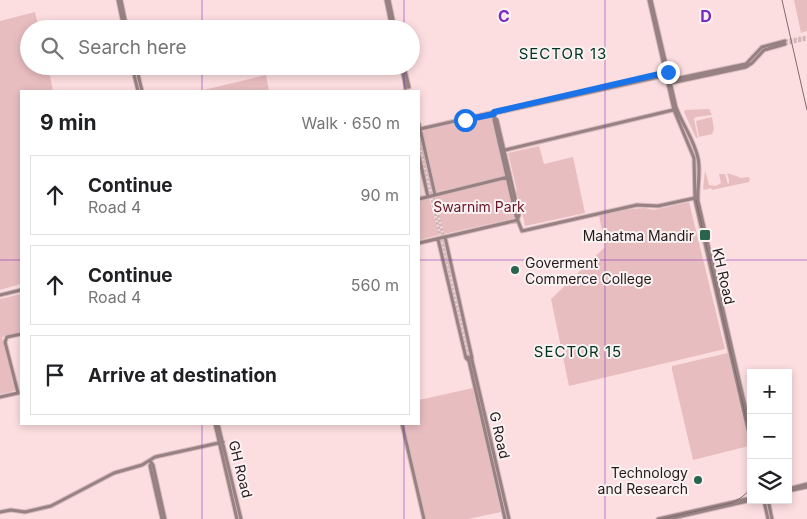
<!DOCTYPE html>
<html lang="en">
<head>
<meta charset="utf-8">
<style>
	body { margin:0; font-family:Inter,sans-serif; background:#f2f2f2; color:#202124 }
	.controls { position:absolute; right:15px; bottom:15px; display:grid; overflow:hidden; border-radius:0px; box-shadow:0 2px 8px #0003 }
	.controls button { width:45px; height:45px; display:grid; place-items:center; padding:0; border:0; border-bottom:1px solid #e0e0e0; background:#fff; color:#202124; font:25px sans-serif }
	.stop { position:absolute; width:15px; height:15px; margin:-11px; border:4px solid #1a73e8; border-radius:50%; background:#fff }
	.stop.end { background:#1a73e8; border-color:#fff; box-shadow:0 1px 5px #0008 }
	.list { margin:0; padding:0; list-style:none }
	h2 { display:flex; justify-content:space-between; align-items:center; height:65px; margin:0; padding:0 20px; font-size:21px }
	h2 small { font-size:16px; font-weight:400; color:#757577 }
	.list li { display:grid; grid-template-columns:32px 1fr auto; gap:15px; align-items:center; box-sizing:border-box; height:80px; margin:0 10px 10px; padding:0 10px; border:1px solid #e0e0e0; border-radius:0px }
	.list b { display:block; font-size:19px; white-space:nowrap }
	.list p { margin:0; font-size:16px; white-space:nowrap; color:#757577 }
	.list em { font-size:16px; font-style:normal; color:#757577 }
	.icon { flex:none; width:28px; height:28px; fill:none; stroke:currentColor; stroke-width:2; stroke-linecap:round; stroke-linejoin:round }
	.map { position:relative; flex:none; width:807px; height:519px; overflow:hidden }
	.search { position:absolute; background:#fff; box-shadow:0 2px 8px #0003; left:20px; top:20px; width:400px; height:55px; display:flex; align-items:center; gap:12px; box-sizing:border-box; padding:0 18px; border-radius:28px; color:#757577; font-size:19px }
	.panel { position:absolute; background:#fff; box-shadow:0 2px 8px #0003; left:20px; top:90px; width:400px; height:335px; border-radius:0px }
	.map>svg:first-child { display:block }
	.green { fill:#e8bdc0 }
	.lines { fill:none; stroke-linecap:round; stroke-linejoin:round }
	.secondary-tunnel { stroke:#d2b7b8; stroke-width:3; stroke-dasharray:3 1.5; stroke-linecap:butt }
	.secondary-casing { stroke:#d6bbbc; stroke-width:5 }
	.secondary { stroke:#988182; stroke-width:3 }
	.rail { stroke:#7f6b6c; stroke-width:1 }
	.route { stroke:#1a73e8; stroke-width:6 }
	.grid { fill:none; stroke:#7b2cbf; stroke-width:1; stroke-opacity:0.55 }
	.poi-dot { fill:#2b644c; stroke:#faf2f2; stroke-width:2 }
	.labels { text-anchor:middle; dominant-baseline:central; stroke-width:4; stroke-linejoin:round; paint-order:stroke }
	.park-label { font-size:14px; fill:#661627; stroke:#faf2f2 }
	.poi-label { font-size:14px; fill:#26191a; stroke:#faf2f2; text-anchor:end }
	.street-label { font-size:14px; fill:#26191a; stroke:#faf2f2 }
	.neighbourhood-label { font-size:15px; letter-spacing:1px; fill:#013322; stroke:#faf2f2 }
	.grid-label { font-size:16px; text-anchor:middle; font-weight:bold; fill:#7b2cbf; stroke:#faf2f2; stroke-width:4; stroke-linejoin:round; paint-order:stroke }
</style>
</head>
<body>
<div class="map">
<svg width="807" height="519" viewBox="0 0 807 519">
	<rect width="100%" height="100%" fill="#fddee0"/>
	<path class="green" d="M794 0H807V31L801 33Z
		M35 12 39 29H29V66H48L53 91H21V284L0 290V21Z
		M266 75 269 91H199Z
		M709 109 712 115 696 117 694 119 698 138H696L684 112 685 110Z
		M492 115 506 174 504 177 435 192 420 134 426 130Z
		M712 117 714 129 712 134 699 137 696 121Z
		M539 146 544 164 573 157 585 213 525 226 520 202 515 191H517L508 153Z
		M705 170 709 185 716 186 721 183 719 174H725L728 184 729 183V180L735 179 729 180 727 173 739 177 740 178 749 177 750 179 749 182 712 190 711 188 705 190 703 189Z
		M507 179 516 218 444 234 435 196Z
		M429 197 439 235 419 240V200Z
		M689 202 725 349 569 386 551 299 605 247 599 215 629 209 645 208 654 210Z
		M21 294V332L2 337 15 391 0 394V299Z
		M728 353 749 446 693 460 672 370V366Z
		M473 388 501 512 468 519H426L404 424H419V400Z"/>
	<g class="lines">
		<path class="secondary-tunnel" d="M785 41 807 37
			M785 44 807 39
			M419 131 432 187
			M419 143 468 357
			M433 193 452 274"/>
		<g class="secondary-casing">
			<path id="secondary" d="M118 0 124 29
				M121 0 127 29
				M386 0 392 29
				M389 0 395 29
				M649 0 674 110 694 158 695 200 751 443
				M651 0 676 107C682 124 694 139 698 158 701 171 697 187 698 201L751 432
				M132 66 138 91
				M136 66 142 91
				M401 66 406 88
				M404 66 409 87
				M670 80 746 64 762 47 785 41
				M671 83 746 67 752 63 764 50 785 44
				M494 112V120L516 216 522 231 637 205 658 206 695 198
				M496 113 668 75
				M495 118 497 120 519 215 518 218
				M419 124 435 195
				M420 129 665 73
				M501 151 673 110
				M419 156 428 197
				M419 199 508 177
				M445 237 472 358
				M438 239 466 358 469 361
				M419 243 518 220
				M0 295 21 290
				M471 356 509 519
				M468 357 505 519
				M0 397 18 393 5 342 7 337 21 334
				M215 424 237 519
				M218 424 241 519
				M402 424 424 519
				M150 461 153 465 165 519
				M151 464 150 466 162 519
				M788 489 807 484
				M788 491 807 487
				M768 500 772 519
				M764 501 768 519
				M0 512 11 510 25 512 51 506 114 473 142 465 155 457 223 442
				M658 519 751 498
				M669 519 752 500"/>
		</g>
		<use href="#secondary" class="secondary"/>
		<path class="rail" d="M782 0 807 110
			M696 200 751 440
			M662 519 732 503 742 497 751 489"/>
	</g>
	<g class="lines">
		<path class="route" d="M465 120 494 114V112L668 72"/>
	</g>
	<path class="grid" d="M202 0V29M404 0V29M605 0V519M202 66V91M404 66V91M0 260H21M419 260H807M202 424V519M404 424V519"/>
	<g class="poi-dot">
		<rect x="699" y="229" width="12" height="12" rx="2.5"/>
		<circle cx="515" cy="270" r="5"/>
		<circle cx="698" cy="480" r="5"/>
	</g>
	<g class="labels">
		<g class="park-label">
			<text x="479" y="206">Swarnim Park</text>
		</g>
		<g class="poi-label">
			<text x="694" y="235">Mahatma Mandir</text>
			<text x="525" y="262" text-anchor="start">Goverment<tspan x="525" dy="16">Commerce College</tspan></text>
			<text x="688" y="472">Technology<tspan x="688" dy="16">and Research</tspan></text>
		</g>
		<g class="street-label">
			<text transform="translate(724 276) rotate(77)">KH Road</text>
			<text transform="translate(500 435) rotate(77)">G Road</text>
			<text transform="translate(241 469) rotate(76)">GH Road</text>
		</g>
		<g class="neighbourhood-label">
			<text x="563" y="53">SECTOR 13</text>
			<text x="578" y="351">SECTOR 15</text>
		</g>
	</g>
	<g class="grid-label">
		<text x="504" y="22">C</text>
		<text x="706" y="22">D</text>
	</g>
</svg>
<div class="controls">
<button>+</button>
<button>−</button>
<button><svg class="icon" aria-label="layers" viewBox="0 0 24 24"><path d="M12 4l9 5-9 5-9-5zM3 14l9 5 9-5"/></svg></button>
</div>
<div class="stop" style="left:465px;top:120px"></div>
<div class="stop end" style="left:668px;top:72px"></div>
<div class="search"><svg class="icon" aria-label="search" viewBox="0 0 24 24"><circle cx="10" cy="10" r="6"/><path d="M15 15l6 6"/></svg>Search here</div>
<section class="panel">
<h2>9 min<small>Walk · 650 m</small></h2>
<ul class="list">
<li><svg class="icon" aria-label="ahead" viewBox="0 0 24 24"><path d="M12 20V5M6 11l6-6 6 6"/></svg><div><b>Continue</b><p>Road 4</p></div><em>90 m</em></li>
<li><svg class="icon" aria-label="ahead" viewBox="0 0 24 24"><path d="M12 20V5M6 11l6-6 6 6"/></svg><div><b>Continue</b><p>Road 4</p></div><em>560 m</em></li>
<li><svg class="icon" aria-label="arrive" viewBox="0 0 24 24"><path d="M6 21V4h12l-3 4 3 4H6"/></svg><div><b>Arrive at destination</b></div></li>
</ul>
</section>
</div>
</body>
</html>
